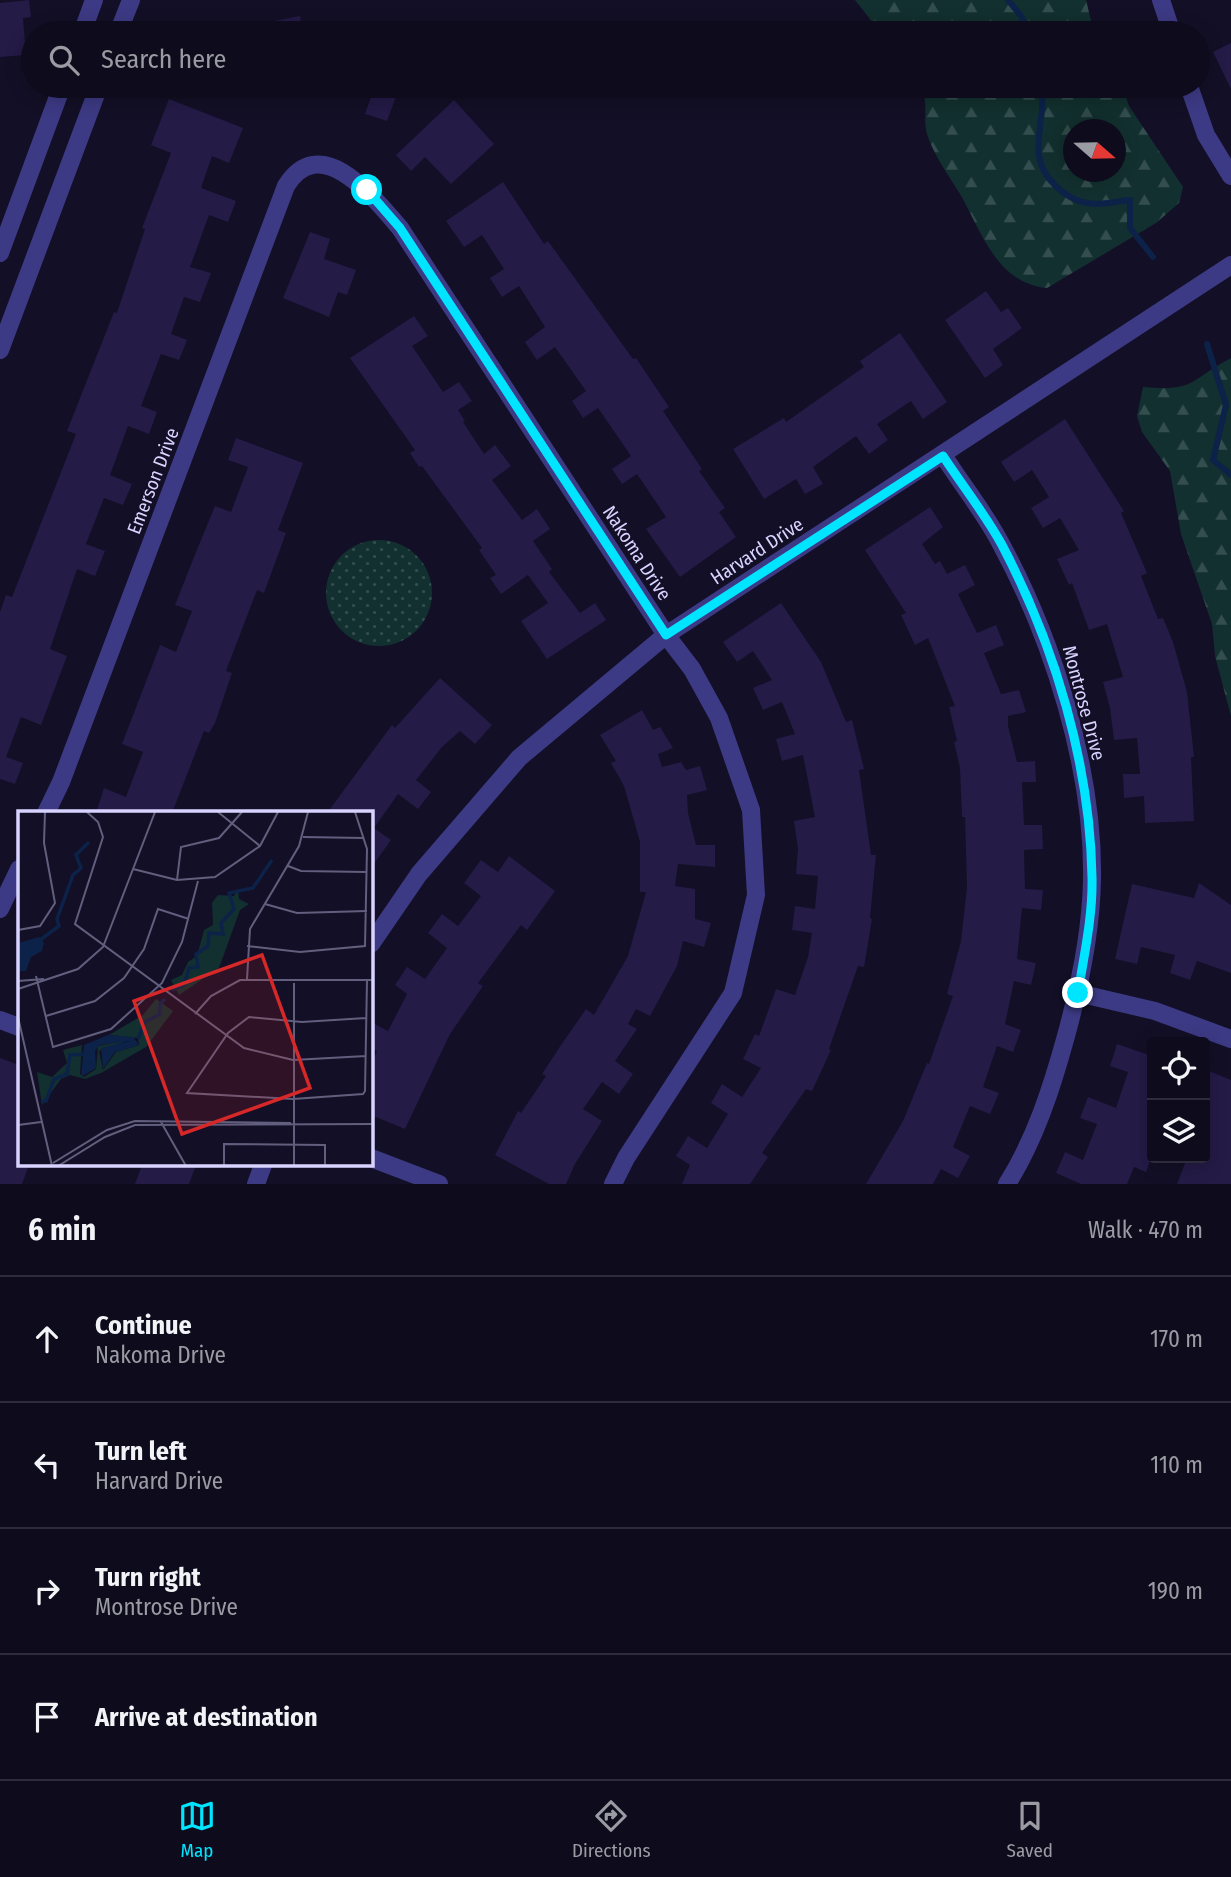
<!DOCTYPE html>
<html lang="en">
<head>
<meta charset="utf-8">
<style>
	body { margin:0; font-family:"Fira Sans Condensed",sans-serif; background:#171425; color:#f1f3f6 }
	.controls { position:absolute; right:21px; bottom:21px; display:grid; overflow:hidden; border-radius:7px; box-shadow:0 4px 18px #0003 }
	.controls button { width:63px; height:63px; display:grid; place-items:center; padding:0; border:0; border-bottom:2px solid #2e2b3b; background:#0e0b1c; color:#f1f3f6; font:35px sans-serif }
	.compass { position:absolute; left:1063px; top:119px; width:63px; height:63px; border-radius:50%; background:#0e0b1c; box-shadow:0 4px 18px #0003; rotate:110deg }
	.stop { position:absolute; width:21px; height:21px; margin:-16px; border:5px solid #00e5ff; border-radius:50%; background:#fff }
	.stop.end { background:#00e5ff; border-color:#fff; box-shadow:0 2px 7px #0008 }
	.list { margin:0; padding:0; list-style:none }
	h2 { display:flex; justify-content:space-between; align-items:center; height:91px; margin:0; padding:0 28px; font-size:30px }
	h2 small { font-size:23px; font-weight:400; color:#9b9ba3 }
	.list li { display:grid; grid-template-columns:46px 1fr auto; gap:21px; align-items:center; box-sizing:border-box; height:126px; padding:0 28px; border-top:2px solid #2e2b3b }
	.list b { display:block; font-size:26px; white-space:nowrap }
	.list p { margin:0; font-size:23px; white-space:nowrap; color:#9b9ba3 }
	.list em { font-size:23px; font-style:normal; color:#9b9ba3 }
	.icon { flex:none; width:38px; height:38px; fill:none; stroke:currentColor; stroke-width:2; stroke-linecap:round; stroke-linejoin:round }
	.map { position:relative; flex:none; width:1231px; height:1184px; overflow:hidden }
	.search { position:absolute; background:#0e0b1c; box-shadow:0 4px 18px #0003; left:21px; right:21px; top:21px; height:77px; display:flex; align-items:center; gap:18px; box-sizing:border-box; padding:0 24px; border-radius:38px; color:#9b9ba3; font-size:26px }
	.sheet { height:595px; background:#0e0b1c }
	nav { display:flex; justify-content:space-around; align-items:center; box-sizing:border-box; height:98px; border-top:2px solid #2e2b3b; background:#0e0b1c; font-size:19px; color:#9b9ba3 }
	nav a { display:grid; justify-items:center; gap:4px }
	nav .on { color:#00e5ff }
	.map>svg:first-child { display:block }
	.grass { fill:url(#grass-dots) }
	.forest { fill:url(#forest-firs); fill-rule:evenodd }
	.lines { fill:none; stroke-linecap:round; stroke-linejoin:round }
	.stream { stroke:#0c2248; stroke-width:6 }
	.building { fill:#241b47 }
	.minor { stroke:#3d3a85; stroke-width:18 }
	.tertiary { stroke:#3d3a85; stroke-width:18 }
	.route { stroke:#00e5ff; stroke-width:9 }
	.labels { text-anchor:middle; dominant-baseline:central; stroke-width:5; stroke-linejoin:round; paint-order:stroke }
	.street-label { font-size:19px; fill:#d9d4ff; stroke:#130f26 }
	.inset-river { fill:none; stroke:#0c2248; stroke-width:3.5 }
	.inset-road { fill:none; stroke:#625e7d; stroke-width:2 }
	.view { fill:#d62828; fill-opacity:0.15; stroke:#d62828; stroke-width:3.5 }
	.inset-edge { fill:none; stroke:#d9d4ff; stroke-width:3.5 }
</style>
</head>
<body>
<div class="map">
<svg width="1231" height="1184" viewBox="0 0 1231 1184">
	<defs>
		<pattern id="grass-dots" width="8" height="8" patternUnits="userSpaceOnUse" patternTransform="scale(1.75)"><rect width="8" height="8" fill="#12302f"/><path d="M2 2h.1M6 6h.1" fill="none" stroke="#344d4e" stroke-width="1.8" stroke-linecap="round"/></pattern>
		<pattern id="forest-firs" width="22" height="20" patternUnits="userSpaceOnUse" patternTransform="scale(1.75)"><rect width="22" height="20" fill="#12302f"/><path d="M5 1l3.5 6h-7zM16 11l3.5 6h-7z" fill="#344d4e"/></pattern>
	</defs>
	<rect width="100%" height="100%" fill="#130f26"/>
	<path class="grass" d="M326 593a53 53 0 1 1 106 0a53 53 0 1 1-106 0Z"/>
	<path class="forest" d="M855 0H1086L1094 33H881Z
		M919 86H1122L1129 106 1183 187 1179 203 1156 223 1047 288C996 283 982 232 960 194 949 176 935 157 928 137 921 119 931 102 919 86ZM1074 130H1116V172H1074Z
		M1231 358V716L1215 656 1212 624 1181 534 1170 471 1142 432 1137 416 1143 387C1196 392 1189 380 1231 358Z"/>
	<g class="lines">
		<path class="stream" d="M1008 0 1021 16 1029 33
			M1041 86C1046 109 1036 133 1039 156 1042 178 1065 199 1087 203 1100 206 1117 201 1130 200V228L1153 257
			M1207 344 1226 405 1213 460 1231 475"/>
	</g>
	<path class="building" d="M29 0 31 17 23 18 26 55 0 57V3Z
		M300 16 303 33H255L254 25Z
		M1231 43V89L1213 52Z
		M375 86H400L387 121 365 114Z
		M169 99 243 128 229 163 212 156 201 188 236 201 228 222 209 215 190 267 211 273 200 302 184 297 171 334 187 340 179 360 161 354 141 406 157 412 149 434 128 426 110 475 132 484 123 505 104 498 86 544 105 551 95 576 77 569 50 649 67 656 41 725 21 717 6 757 23 763 15 784 0 779V612L6 595 12 597 76 434 67 431 114 312 117 313 145 229 142 228 171 153 151 145Z
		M454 100 494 144 451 184 425 157 411 171 396 155Z
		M503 182 544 244 548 241 633 359 636 358 669 407 663 411 702 469 699 471 725 508 719 512 736 537 680 577 646 529 666 517 637 474 622 484 612 469 631 456 598 408 583 418 572 401 586 391 555 347 537 360 525 342 545 327 519 286 502 297 490 278 504 269 482 235 464 247 446 221Z
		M310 232 330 239 324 259 356 270 347 295 338 292 329 317 283 298Z
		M986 291 1001 312 1008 308 1022 328 993 349 1003 365 985 378 945 320Z
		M414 316 428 336 412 346 443 392 459 382 472 401 458 410 465 421 463 422 484 454 495 445 511 466 492 480 522 520 537 509 550 529 533 541 552 569 549 572 580 613 595 603 606 620 547 659 521 621 548 603 528 575 501 594 490 578 496 575 479 550 482 548 422 466 419 467 410 453 415 450 350 358Z
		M900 333 947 402 923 419 911 401 877 424 888 440 869 454 856 436 813 467 823 484 805 494 796 479 764 499 733 449 784 418 786 422 864 367 860 361Z
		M1065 419 1124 511 1121 513 1147 573 1141 576 1158 619 1163 618 1173 642 1187 692 1194 757H1191L1194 821 1145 823 1144 796 1124 798 1123 774H1140L1137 738 1114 740 1110 708 1103 682 1123 677 1107 624 1089 630 1072 583 1069 585 1057 559 1079 550 1060 518 1043 528 1031 508 1049 497 1032 470 1014 482 1001 462Z
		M236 438 303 463 278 530 286 533 264 593 257 590 226 671 232 673 215 723 209 733 204 731 172 813H106L97 810 104 788 126 797 143 752 122 744 160 645 176 652 192 611 175 605 196 552 215 506 231 512 248 467 228 460Z
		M930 507 943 527 922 544 935 564 940 561 947 574 965 565 975 585 958 594 977 633 996 625 1004 645 984 653 1001 694 1019 690 1026 712 1008 716V726L1017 762 1035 761 1036 782H1022L1024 825H1042L1043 849 1024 850 1025 889 1043 890 1041 910 1022 908 1017 959 1036 963 1031 985 1014 981 1005 1024 1021 1030 1013 1052 997 1046 983 1087 999 1093 990 1114 970 1106 953 1147 970 1156 958 1178 941 1169 933 1184H866L903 1121 927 1063 929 1064 953 996 947 994 961 941 967 887 965 817H962L960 768 954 742 957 741 949 707 955 706 928 638 915 645 901 615 906 613 865 550Z
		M781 603 821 662 846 722 852 720 864 769 859 770 871 855H876L870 918 872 919 864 967 858 966 829 1049 831 1050 812 1091 806 1089 762 1153 768 1157 750 1184H682L690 1165 676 1156 688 1136 707 1148 728 1114 711 1103 722 1084 742 1097 761 1068 743 1059 755 1034 759 1036 776 989 795 995 808 957 812 933 792 930 795 906 815 909 818 876 796 874 798 849 794 821 815 817 803 755 782 761 776 739 795 734 782 702 763 710 753 688 772 680 753 651 737 662 723 642Z
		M440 678 492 725 475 744 460 731 442 747 416 780 431 792 418 809 398 794 374 828 391 840 371 868V813H327L392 725 395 728Z
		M642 710 653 730 660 727 673 748 658 754 662 767 681 762 686 770 700 766 707 790 687 795 688 813 696 845H715V867L678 864 675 886 695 889V919L711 923 704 947 683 941 677 966 650 1016 636 1009 628 1024 637 1029 615 1061 633 1074 619 1094 602 1082 583 1109 602 1121 575 1164 566 1184H549L495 1155 518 1111 521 1113 546 1076 542 1074 561 1045 586 1009 594 1015 628 956 646 892H640V842L624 786 611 763 616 761 600 735Z
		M509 856 555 891 527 930 521 925 478 983 483 986 450 1034 405 1129 371 1115V1065L377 1051 371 1047V1022L388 1031 407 994 395 985 407 967 425 979 447 948 428 933 442 914 458 926 481 896 464 883 481 860 498 872Z
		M1199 883 1231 905V973L1197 961 1190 980 1170 973 1175 955 1141 947 1137 964 1115 959 1132 884 1194 898Z
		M1117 1044 1152 1056V1156L1146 1172 1134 1167 1127 1184H1081L1056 1173 1065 1152 1083 1160 1097 1124 1080 1118 1088 1097 1116 1108 1128 1072 1110 1066Z
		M0 1058 19 1065V1165H29L22 1184H0Z
		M1209 1071 1231 1080V1184H1177L1187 1158H1205V1082Z
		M142 1165H196L189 1184H135Z"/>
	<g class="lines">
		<path class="minor" d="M1161 0 1172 33
			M1189 86 1206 135 1231 176
			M943 455C962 485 985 513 1001 544 1053 640 1094 770 1092 880 1091 933 1080 985 1066 1036 1052 1087 1035 1140 1007 1184
			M46 813 61 782 286 186C321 130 374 198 400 228L666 635 692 669 719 718 751 810 756 895 733 993 626 1158 613 1184
			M0 909 19 869
			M371 944 419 874 519 758 666 635 1231 265
			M1078 993 1155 1011 1231 1039
			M256 1184 263 1165"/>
		<path class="tertiary" d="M82 33 94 0
			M118 33 131 0
			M0 253 62 86
			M0 350 99 86
			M0 1020 19 1027
			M371 1158 439 1184"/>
	</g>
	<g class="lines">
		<path class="route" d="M367 190 400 228 666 635 943 456C962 485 985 514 1002 545 1055 646 1090 763 1092 877 1093 916 1084 955 1078 993"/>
	</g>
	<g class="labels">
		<g class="street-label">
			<text transform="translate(153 481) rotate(-69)">Emerson Drive</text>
			<text transform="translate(757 551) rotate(-33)">Harvard Drive</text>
			<text transform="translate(637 553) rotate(57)">Nakoma Drive</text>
			<text transform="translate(1084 703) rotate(75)">Montrose Drive</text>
		</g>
	</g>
	<g transform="translate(18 811)">
		<rect width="355" height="355" fill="#130f26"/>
		<path d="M220 77 221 88 231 93 222 99 201 157 161 184 153 169 164 164 170 151 179 145 186 119 195 114 194 92 200 84 216 85ZM138 188 155 200 128 236 83 262 67 268 52 264 43 268 24 294 19 261 34 266 49 252 45 239 64 234 62 263 66 266 78 258 80 235 111 229 81 240 85 259 98 241 121 234 120 227 91 224 125 204Z" fill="#12302f"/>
		<path d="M21 126 26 132 24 140 13 146 8 160H0V132ZM90 224 115 226 121 234 97 241 85 258 83 237 112 230 82 234 77 240 78 257 63 266 66 234Z" fill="#0c2248"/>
		<path class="inset-river" d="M22 129 41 115 39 108 55 64 63 57 58 44 71 31M154 179 166 174 171 157 180 156 178 143 190 135 191 122 205 123 203 112 216 98 211 82 235 77 254 49M120 228 127 211 142 203V193L147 188M23 290H28L36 268 49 263 52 244 67 243"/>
		<path class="inset-road" d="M69 1 80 11 85 26 57 113 226 237 275 249 348 245M200 1 242 35M285 26 346 27M270 55 283 60 349 61M115 58 159 69 197 66 242 35 260 1M159 69 163 36 201 27 224 1M247 93 279 102 349 100M0 119 22 115 37 92 26 32 27 1M229 135 282 141 347 135 349 38 337 1M18 165 35 236 93 218 144 172 164 131 180 70M229 168 232 118 281 35 290 1M0 170 26 168M0 178 60 158 85 136 137 1M177 203 193 185 222 169H356M28 205 77 190 106 167 126 138 140 98 171 108M0 206 34 355M348 207 284 211 231 206 210 222 169 282 275 288 345 283 347 280 349 169M143 311 168 355M0 314 23 311M35 352 89 319 117 310 273 312M40 355 87 326 117 314 356 313M206 355V333L307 334V355M276 355V172"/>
		<path class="view" d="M244 144 292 277 164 323 116 190Z"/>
		<rect width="355" height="355" class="inset-edge"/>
	</g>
</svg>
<div class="controls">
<button><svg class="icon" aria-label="locate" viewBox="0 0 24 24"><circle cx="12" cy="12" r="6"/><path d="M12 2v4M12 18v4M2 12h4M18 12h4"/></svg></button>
<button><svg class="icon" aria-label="layers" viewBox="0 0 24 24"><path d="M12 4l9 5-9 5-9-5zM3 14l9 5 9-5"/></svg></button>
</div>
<svg class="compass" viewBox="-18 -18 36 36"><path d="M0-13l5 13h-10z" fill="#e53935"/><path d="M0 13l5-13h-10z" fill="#9b9ba3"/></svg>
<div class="stop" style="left:367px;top:190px"></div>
<div class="stop end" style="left:1078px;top:993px"></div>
<div class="search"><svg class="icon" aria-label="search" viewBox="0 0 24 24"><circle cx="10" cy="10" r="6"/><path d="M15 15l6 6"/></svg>Search here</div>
</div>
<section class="sheet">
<h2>6 min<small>Walk · 470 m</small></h2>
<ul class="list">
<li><svg class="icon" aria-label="ahead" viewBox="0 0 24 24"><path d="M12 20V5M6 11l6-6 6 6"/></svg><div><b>Continue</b><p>Nakoma Drive</p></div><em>170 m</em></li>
<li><svg class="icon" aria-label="left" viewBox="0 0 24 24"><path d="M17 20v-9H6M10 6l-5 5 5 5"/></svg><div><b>Turn left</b><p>Harvard Drive</p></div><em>110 m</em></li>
<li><svg class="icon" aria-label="right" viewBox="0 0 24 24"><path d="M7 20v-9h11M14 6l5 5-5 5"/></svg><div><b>Turn right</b><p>Montrose Drive</p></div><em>190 m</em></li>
<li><svg class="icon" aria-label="arrive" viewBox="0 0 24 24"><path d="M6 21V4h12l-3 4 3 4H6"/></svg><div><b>Arrive at destination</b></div></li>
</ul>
</section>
<nav>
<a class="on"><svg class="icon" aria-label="map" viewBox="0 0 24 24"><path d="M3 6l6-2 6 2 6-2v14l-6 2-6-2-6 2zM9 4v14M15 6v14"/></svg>Map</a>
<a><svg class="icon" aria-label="directions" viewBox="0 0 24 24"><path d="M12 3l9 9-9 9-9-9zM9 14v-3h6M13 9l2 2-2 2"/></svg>Directions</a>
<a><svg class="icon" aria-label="saved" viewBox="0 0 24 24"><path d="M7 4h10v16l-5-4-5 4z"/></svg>Saved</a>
</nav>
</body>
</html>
